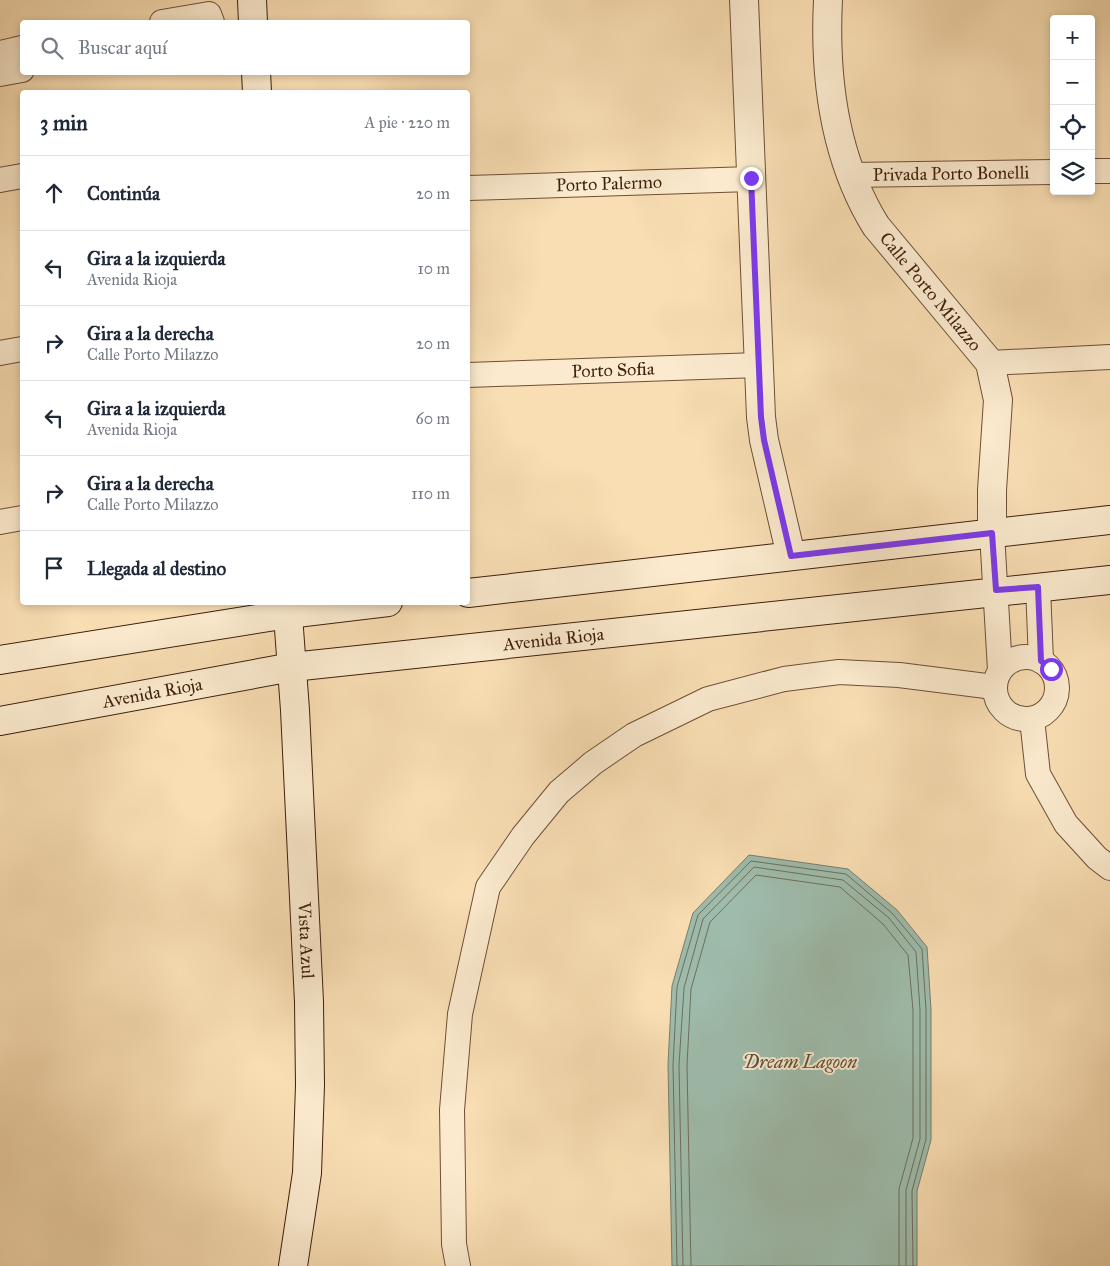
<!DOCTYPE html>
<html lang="es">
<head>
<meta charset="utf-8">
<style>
	body { margin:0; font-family:"IM FELL Great Primer",serif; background:#f2f2f3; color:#1f2937 }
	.controls { position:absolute; right:15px; top:15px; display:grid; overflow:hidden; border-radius:5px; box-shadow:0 2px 8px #0003 }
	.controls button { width:45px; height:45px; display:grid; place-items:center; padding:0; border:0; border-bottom:1px solid #e0e1e3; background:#fff; color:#1f2937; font:25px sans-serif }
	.stop { position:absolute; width:15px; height:15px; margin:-11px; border:4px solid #7c3aed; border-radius:50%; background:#fff }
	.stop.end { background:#7c3aed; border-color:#fff; box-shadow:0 1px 5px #0008 }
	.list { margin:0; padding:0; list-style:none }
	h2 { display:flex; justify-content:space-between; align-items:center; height:65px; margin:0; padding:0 20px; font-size:21px }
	h2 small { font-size:16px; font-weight:400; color:#747a83 }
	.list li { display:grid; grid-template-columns:32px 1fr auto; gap:15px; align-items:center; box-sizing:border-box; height:75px; padding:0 20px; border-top:1px solid #e0e1e3 }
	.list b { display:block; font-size:19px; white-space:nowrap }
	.list p { margin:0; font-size:16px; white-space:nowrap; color:#747a83 }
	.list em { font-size:16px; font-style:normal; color:#747a83 }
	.icon { flex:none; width:28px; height:28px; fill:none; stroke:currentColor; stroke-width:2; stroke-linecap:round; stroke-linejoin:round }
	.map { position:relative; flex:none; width:1110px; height:1266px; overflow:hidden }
	.search { position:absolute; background:#fff; box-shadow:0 2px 8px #0003; left:20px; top:20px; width:450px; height:55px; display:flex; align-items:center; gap:12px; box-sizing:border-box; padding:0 18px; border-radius:5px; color:#747a83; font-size:19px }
	.panel { position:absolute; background:#fff; box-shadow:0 2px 8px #0003; left:20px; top:90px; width:450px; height:515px; border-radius:5px }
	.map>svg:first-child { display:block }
	.water { fill:#9ebcac; stroke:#787d6d }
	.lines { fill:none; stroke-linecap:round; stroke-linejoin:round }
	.shore { stroke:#6e6e5d; stroke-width:1 }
	.minor-casing { stroke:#6e4f37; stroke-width:26 }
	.tertiary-casing { stroke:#6e4f37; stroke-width:30 }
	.secondary-casing { stroke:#3f1f0e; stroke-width:30 }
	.minor { stroke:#fbeace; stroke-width:24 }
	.tertiary { stroke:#fbeace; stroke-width:28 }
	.secondary { stroke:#fbeace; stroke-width:28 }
	.route { stroke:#7c3aed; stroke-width:6 }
	.labels { text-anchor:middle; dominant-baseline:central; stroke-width:4; stroke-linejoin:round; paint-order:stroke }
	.street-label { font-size:18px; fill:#3f1f0e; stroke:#fbeace }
	.water-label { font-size:19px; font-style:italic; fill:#5c4e3d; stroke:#fbeace }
</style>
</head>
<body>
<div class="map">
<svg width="1110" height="1266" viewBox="0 0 1110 1266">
	<rect width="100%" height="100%" fill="#f9deb3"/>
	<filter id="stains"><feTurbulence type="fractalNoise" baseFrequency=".004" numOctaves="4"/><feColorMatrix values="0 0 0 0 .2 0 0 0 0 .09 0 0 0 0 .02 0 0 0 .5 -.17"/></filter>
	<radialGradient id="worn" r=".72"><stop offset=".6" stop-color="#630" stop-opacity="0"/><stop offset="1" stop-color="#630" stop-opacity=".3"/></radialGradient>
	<path class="water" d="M749 855 848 869 897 910 927 947 931 1009V1140L917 1191V1266H672L668 1064 672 986 693 913Z"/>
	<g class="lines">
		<path class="shore" d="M677 1266 673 1065 677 987 698 915 751 861 846 874 893 914 922 949 926 1009V1139L912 1191 913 1266
			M683 1266 679 1065 684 988 703 919 754 867 843 880 889 918 916 952 920 1010V1139L906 1190V1266
			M691 1266 687 1065 691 989 710 922 756 875 840 887 883 924 908 955 913 1010V1138L899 1189V1266"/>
		<g class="minor-casing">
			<g id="minor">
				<path d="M162 22 209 14 212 22"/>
				<path d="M0 53 22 48"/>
				<path d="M0 74 22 70"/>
				<path d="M1091 171H1110"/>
				<path id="s1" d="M850 175 1054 172"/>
				<path d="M0 180 22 176"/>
				<path id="s2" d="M468 188 751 179"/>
				<path d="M0 353 22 349"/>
				<path d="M990 363 1110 357"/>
				<path id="s3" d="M468 375 759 365"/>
				<path d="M0 522 22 518"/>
				<path d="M992 533 1000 670"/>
				<path d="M1038 587 1041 661"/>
				<circle cx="1026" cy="688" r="31"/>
				<path d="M1032 719 1038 774 1066 824 1097 858 1110 868"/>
				<path d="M458 1266 454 1244 452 1110 460 1014 488 887 523 836 559 792 593 763 634 735 708 699 784 679 839 672 899 675 994 687"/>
			</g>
		</g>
		<g class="tertiary-casing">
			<g id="tertiary">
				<path d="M744 0 761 417 764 440 791 556"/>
				<path id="s4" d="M828 0C824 79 834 158 876 226L990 363 998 400 992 490V533"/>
			</g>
		</g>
		<g class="secondary-casing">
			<g id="secondary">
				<path d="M252 0 253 22"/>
				<path d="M256 72 257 92"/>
				<path d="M468 593 1110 520"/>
				<path id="s5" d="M287 602 295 710 309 1002 310 1085 307 1173 293 1266"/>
				<path d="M0 660 288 614 388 602"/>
				<path id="s6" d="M0 721 292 667 1110 580"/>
			</g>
		</g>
		<use href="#minor" class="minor"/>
		<use href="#tertiary" class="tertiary"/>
		<use href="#secondary" class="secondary"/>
	</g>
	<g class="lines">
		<path class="route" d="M751 178 761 417 764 440 791 556 992 533 996 590 1038 587 1041 661 1051 669"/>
	</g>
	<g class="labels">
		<g class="street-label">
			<text stroke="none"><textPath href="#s1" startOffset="101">Privada Porto Bonelli</textPath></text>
			<text stroke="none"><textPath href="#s2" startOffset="141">Porto Palermo</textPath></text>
			<text stroke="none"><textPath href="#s4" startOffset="320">Calle Porto Milazzo</textPath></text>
			<text stroke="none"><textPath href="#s3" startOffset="145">Porto Sofia</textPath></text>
			<text stroke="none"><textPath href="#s6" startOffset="560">Avenida Rioja</textPath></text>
			<text stroke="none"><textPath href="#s6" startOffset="155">Avenida Rioja</textPath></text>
			<text stroke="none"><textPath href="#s5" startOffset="339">Vista Azul</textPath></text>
		</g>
		<g class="water-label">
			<text x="800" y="1061">Dream Lagoon</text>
		</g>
	</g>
	<rect width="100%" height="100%" filter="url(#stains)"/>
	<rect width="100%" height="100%" fill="url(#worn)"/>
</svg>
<div class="controls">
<button>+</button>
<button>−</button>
<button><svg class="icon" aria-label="locate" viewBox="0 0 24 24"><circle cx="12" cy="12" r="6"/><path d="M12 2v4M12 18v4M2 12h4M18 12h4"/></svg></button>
<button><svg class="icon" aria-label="layers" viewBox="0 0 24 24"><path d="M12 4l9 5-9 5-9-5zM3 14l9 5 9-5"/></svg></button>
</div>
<div class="stop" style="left:1051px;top:669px"></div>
<div class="stop end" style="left:751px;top:178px"></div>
<div class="search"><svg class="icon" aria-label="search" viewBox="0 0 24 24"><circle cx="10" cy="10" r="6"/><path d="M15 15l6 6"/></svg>Buscar aquí</div>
<section class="panel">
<h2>3 min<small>A pie · 220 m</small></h2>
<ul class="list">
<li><svg class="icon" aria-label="ahead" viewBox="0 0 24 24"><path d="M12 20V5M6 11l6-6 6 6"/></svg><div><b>Continúa</b></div><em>20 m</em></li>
<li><svg class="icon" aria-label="left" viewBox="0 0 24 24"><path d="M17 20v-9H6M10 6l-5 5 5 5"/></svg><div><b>Gira a la izquierda</b><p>Avenida Rioja</p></div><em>10 m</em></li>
<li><svg class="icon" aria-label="right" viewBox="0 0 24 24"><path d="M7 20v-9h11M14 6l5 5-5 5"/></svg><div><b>Gira a la derecha</b><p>Calle Porto Milazzo</p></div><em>20 m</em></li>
<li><svg class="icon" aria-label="left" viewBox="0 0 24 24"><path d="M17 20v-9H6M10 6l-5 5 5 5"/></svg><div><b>Gira a la izquierda</b><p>Avenida Rioja</p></div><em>60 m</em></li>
<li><svg class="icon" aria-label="right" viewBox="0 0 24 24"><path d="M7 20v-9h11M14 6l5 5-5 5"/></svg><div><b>Gira a la derecha</b><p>Calle Porto Milazzo</p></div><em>110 m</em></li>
<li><svg class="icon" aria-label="arrive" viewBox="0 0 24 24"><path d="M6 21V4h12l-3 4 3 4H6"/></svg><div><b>Llegada al destino</b></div></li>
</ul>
</section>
</div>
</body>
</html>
